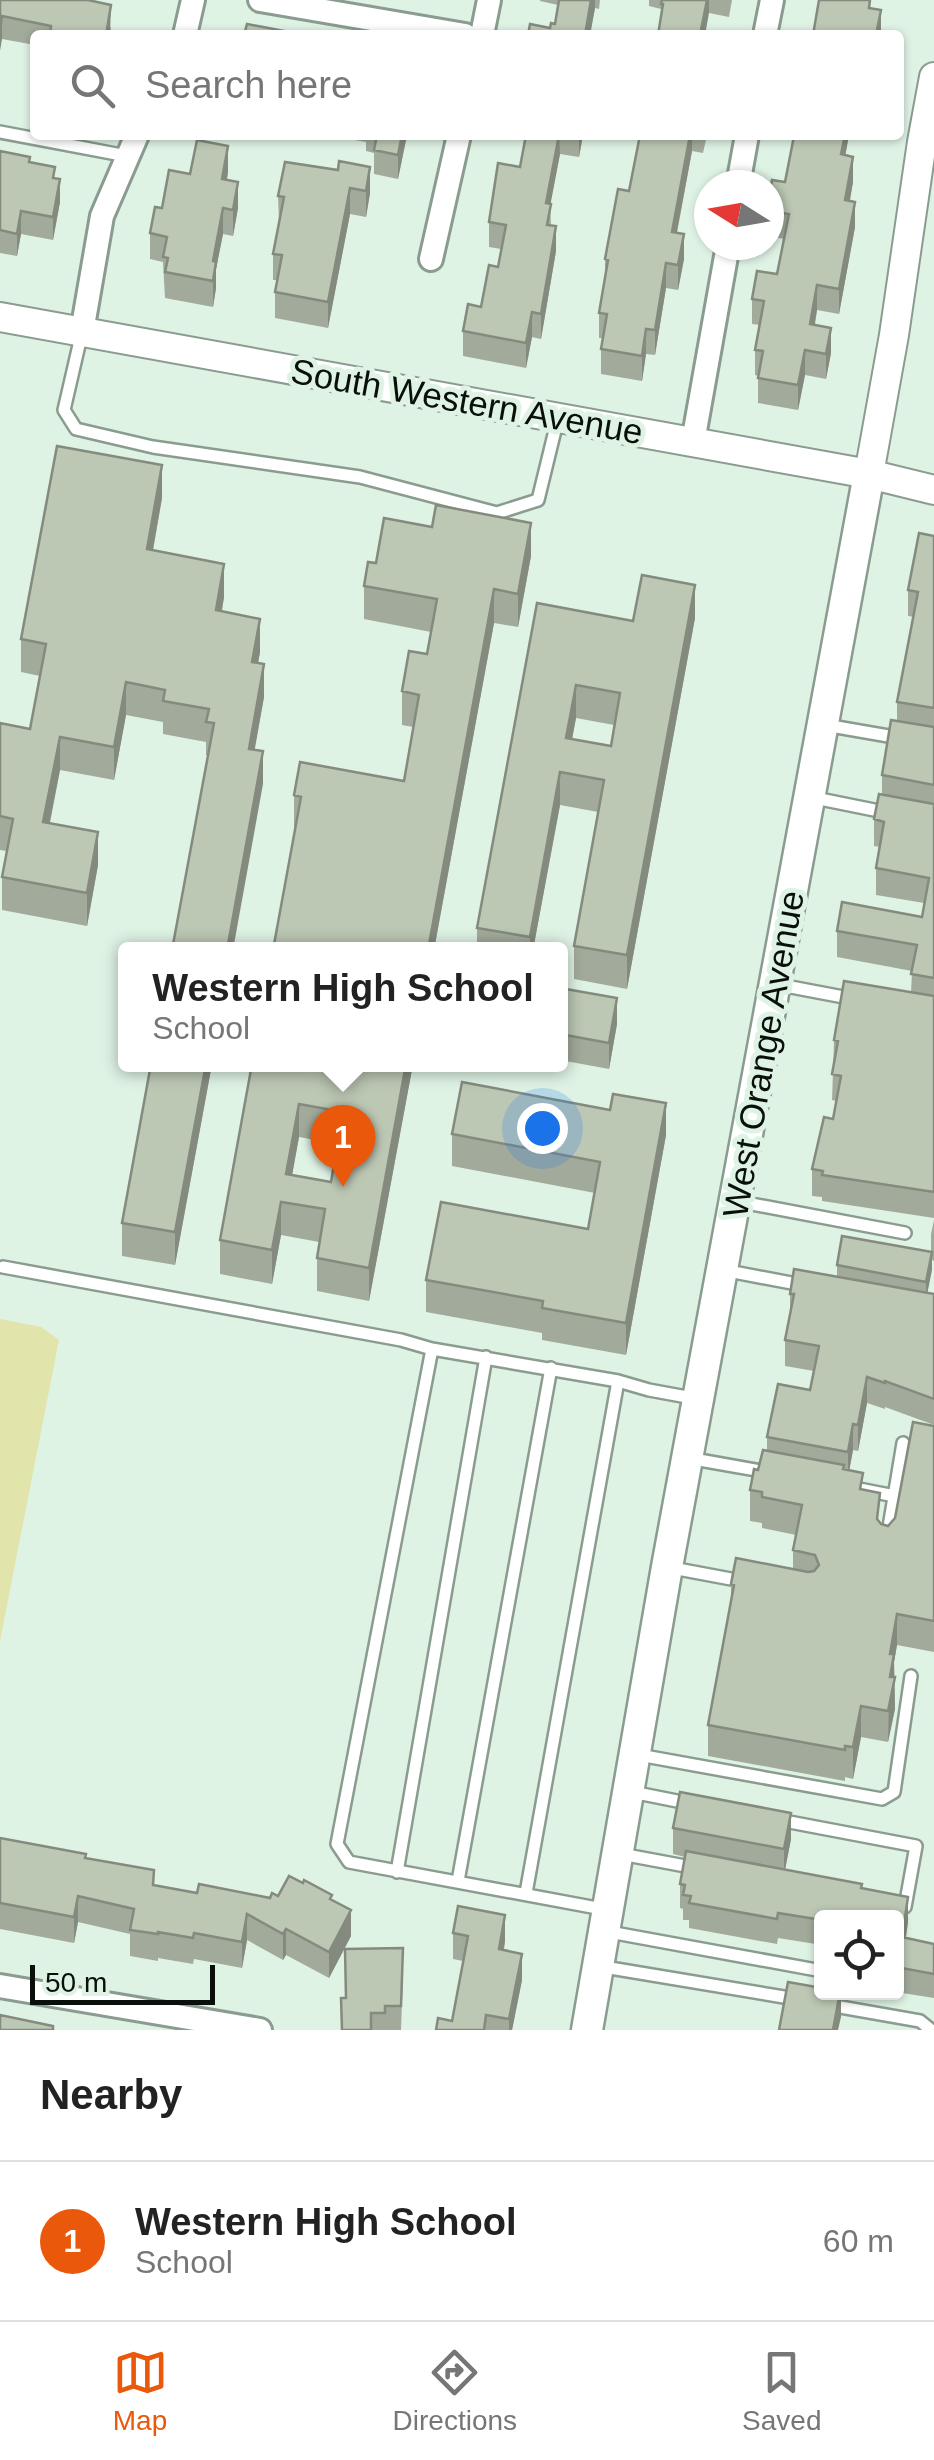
<!DOCTYPE html>
<html lang="en">
<head>
<meta charset="utf-8">
<style>
	body { margin:0; font-family:Arial,sans-serif; background:#f6f6f6; color:#222 }
	.controls { position:absolute; right:30px; bottom:30px; display:grid; overflow:hidden; border-radius:10px; box-shadow:0 2px 8px #0004 }
	.controls button { width:90px; height:90px; display:grid; place-items:center; padding:0; border:0; border-bottom:2px solid #e0e0e0; background:#fff; color:#222; font:50px sans-serif }
	.compass { position:absolute; left:694px; top:170px; width:90px; height:90px; border-radius:50%; background:#fff; box-shadow:0 2px 8px #0004; rotate:281deg }
	.scale { position:absolute; left:30px; bottom:25px; width:185px; box-sizing:border-box; padding-left:10px; border:5px solid #09100c; border-top:0; font-size:28px; line-height:35px; white-space:nowrap; color:#09100c; -webkit-text-stroke:8px #dff3e5; paint-order:stroke }
	.you { position:absolute; left:542px; top:1128px; width:35px; height:35px; margin:-25px; border:8px solid #fff; border-radius:50%; background:#1a73e8; box-shadow:0 0 0 15px #1a73e833 }
	.badge { display:grid; place-items:center; width:65px; height:65px; border-radius:50%; background:#ea580c; color:#fff; font-size:32px; font-weight:700 }
	.pin { position:absolute; translate:-50% -82px; filter:drop-shadow(0 2px 5px #0008) }
	.pin::after { content:''; position:absolute; top:52px; width:35px; height:30px; background:inherit; clip-path:polygon(0 0,100% 0,50% 100%) }
	.popup { position:absolute; left:118px; top:942px; width:450px; height:130px; box-sizing:border-box; display:grid; place-content:center; border-radius:10px; background:#fff; filter:drop-shadow(0 2px 8px #0005); font-size:32px; white-space:nowrap; color:#767676 }
	.popup b { font-size:38px; color:#222 }
	.popup::after { content:''; position:absolute; left:50%; top:100%; margin-left:-20px; border:20px solid transparent; border-top-color:#fff }
	.list { margin:0; padding:0; list-style:none }
	h2 { display:flex; justify-content:space-between; align-items:center; height:130px; margin:0; padding:0 40px; font-size:42px }
	h2 small { font-size:32px; font-weight:400; color:#767676 }
	.list li { display:grid; grid-template-columns:65px 1fr auto; gap:30px; align-items:center; box-sizing:border-box; height:160px; padding:0 40px; border-top:2px solid #e0e0e0 }
	.list b { display:block; font-size:38px; white-space:nowrap }
	.list p { margin:0; font-size:32px; white-space:nowrap; color:#767676 }
	.list em { font-size:32px; font-style:normal; color:#767676 }
	.icon { flex:none; width:55px; height:55px; fill:none; stroke:currentColor; stroke-width:2; stroke-linecap:round; stroke-linejoin:round }
	.map { position:relative; flex:none; width:934px; height:2030px; overflow:hidden }
	.search { position:absolute; background:#fff; box-shadow:0 2px 8px #0004; left:30px; right:30px; top:30px; height:110px; display:flex; align-items:center; gap:25px; box-sizing:border-box; padding:0 35px; border-radius:10px; color:#767676; font-size:38px }
	.sheet { height:290px; background:#fff }
	nav { display:flex; justify-content:space-around; align-items:center; box-sizing:border-box; height:140px; border-top:2px solid #e0e0e0; background:#fff; font-size:28px; color:#767676 }
	nav a { display:grid; justify-items:center; gap:5px }
	nav .on { color:#ea580c }
	.map>svg:first-child { display:block }
	.green { fill:#e1e5ac }
	.lines { fill:none; stroke-linecap:round; stroke-linejoin:round }
	.service-casing { stroke:#8a9c8f; stroke-width:16 }
	.minor-casing { stroke:#8a9c8f; stroke-width:28 }
	.tertiary-casing { stroke:#8a9c8f; stroke-width:32 }
	.secondary-casing { stroke:#8a9c8f; stroke-width:35 }
	.service { stroke:#fff; stroke-width:11 }
	.minor { stroke:#fff; stroke-width:22 }
	.tertiary { stroke:#fff; stroke-width:28 }
	.secondary { stroke:#fff; stroke-width:30 }
	.wall { fill:#a2ab9b; fill-rule:evenodd }
	.shaded-wall { fill:#848b7e }
	.building { fill:#bcc7b4; stroke:#848b7e; stroke-width:2.5; fill-rule:evenodd }
	.labels { text-anchor:middle; dominant-baseline:central; stroke-width:10; stroke-linejoin:round; paint-order:stroke }
	.street-label { font-size:35px; fill:#09100c; stroke:#dff3e5 }
</style>
</head>
<body>
<div class="map">
<svg width="934" height="2030" viewBox="0 0 934 2030">
	<rect width="100%" height="100%" fill="#dff3e5"/>
	<path class="green" d="M0 1319 41 1327 59 1340 0 1641Z"/>
	<g class="lines">
		<g class="service-casing">
			<path id="service" d="M0 132 127 156
				M82 332 64 410 76 429 153 447 360 477 497 513 538 500 558 418
				M825 725 900 738
				M810 797 889 813
				M775 984 854 999
				M736 1201 905 1233
				M3 1267 401 1340 432 1349
				M723 1270 802 1285
				M688 1458 767 1472
				M849 1487 895 1496
				M887 1539 903 1443
				M667 1567 747 1582
				M639 1755 882 1799 894 1792 911 1676
				M632 1792 692 1804
				M779 1820 916 1846 905 1907
				M621 1854 696 1868
				M397 1872 486 1357
				M458 1881 551 1368
				M526 1893 618 1381
				M608 1910 349 1862 337 1844 432 1349 618 1381 649 1390 698 1399
				M604 1931 822 1971
				M598 1966 796 1999
				M829 2005 920 2021 931 2030"/>
		</g>
		<g class="minor-casing">
			<path id="minor" d="M260 0 465 35
				M185 35 193 0
				M482 35 489 0
				M765 35 772 0
				M738 185 747 135
				M431 259 459 135
				M82 332 102 216 137 135
				M693 442 728 245
				M0 1986 260 2030"/>
		</g>
		<g class="tertiary-casing">
			<path id="tertiary" d="M0 317 869 474 934 490
				M869 474 894 335 922 142 934 77"/>
		</g>
		<g class="secondary-casing">
			<path id="secondary" d="M587 2030 667 1567 869 474"/>
		</g>
		<use href="#service" class="service"/>
		<use href="#minor" class="minor"/>
		<use href="#tertiary" class="tertiary"/>
		<use href="#secondary" class="secondary"/>
	</g>
	<path class="wall" d="M0 0H89L111 28 110 35H35V45L2 39Z
		M540 0H600L599 9 595 8 590 35H528L550 28 555 24 558 5 540 1Z
		M649 0H732L729 17 709 13 661 15V9L649 6Z
		M327 135H407L398 179 374 174V153L366 151V142Z
		M526 135H583L579 157 560 154 550 204 551 225 556 251 541 339 532 337 526 368 463 356V331L481 307 498 267 501 249 489 247V222L520 167Z
		M640 135H707L703 153 692 151 677 233 684 259 678 290 666 288 655 355 646 354 642 381 601 374V349L603 338H599V313L605 279V259L629 191Z
		M849 135 845 155 853 182 850 201 855 227 839 314 817 310 815 325 831 353 826 379 805 375 798 410 758 403V376L755 375V350L760 325 752 324V299L777 274 784 239 769 236V196L785 182 802 138Z
		M0 151 30 162 55 178 60 202 53 240 21 234 17 256 0 253Z
		M285 162 370 193 366 217 350 214 328 328 275 318V292L277 280H273V254L279 222 278 196Z
		M228 172 227 180 238 208 233 236 223 234 216 269V288L213 307 165 298 163 262 150 259V233L162 208Z
		M162 498 153 551 224 597 222 611 260 652 258 663 264 697 254 750 263 784 206 755V742L163 734V722L126 715 114 780 60 770 50 823 98 865 87 926 2 910V877L7 851 0 850V723L30 729 40 676 21 672V639Z
		M934 536V1218L822 1201V1197L812 1196V1169L833 1119 836 1101 832 1100 834 1040 911 993 912 971 837 957V931L922 917 924 903 876 895V868L880 847 874 846V819L882 794V775L897 721V702L914 617 908 616V590Z
		M531 556 518 627 494 623 434 950 294 829V795L404 781 413 727 402 725V691L427 654 431 632 364 619V586L376 563Z
		M537 603 633 621 695 618 627 989 574 979V946L598 812 560 805 533 950H477V928ZM576 718 614 725 611 746 572 739Z
		M560 988 617 1024 609 1069 560 1060Z
		M151 1064H212L175 1265 122 1256V1223Z
		M252 1064H413L369 1301 317 1291V1258L319 1242 281 1235 272 1284 220 1274V1240ZM299 1137 337 1144 331 1182 292 1175Z
		M452 1134 666 1135 626 1355 542 1340V1333L426 1312V1280L588 1229 595 1193 452 1166Z
		M934 1220V1261L932 1260 927 1293 934 1294V1425L885 1407V1409L867 1403 858 1451 853 1450 849 1470 863 1490 880 1523 888 1526 895 1518 934 1426V1652L897 1645 894 1662 895 1709 888 1742 861 1737 853 1779 845 1777V1781L708 1756V1725L731 1601V1584L793 1569V1550L796 1535 762 1528V1523L750 1521V1490L767 1451V1437L810 1390 814 1371 785 1366V1340L790 1316V1294L837 1277V1265L931 1252V1234Z
		M673 1828 791 1839 785 1870 862 1888 908 1922 906 1938 934 1944V1998L896 1992V1918H822V1945L778 1938 777 1944 689 1928V1920H683V1909L680 1908V1884L685 1857 673 1854Z
		M0 1838 86 1858 154 1885 197 1893 332 1900 351 1936 329 1978 286 1955 283 1960 247 1940 242 1968 194 1959 193 1964 158 1958V1961L130 1956V1934L78 1922 74 1943 0 1929Z
		M453 1933 505 1941 504 1950 522 1980 512 2030H436L452 2021 463 1961 453 1959Z
		M403 1975 401 2030H341L345 1998Z"/>
	<path class="shaded-wall" d="M591 0H595V8L590 35H585Z
		M707 0H709V13L705 35H700Z
		M111 5 110 35H106Z
		M881 10V35H876Z
		M2 16V39L0 51V29Z
		M402 135H407L398 179V155Z
		M559 135 560 154 546 228V203Z
		M579 135H583L579 157Z
		M690 135H692V151L672 257V232Z
		M845 135H849L841 180V154Z
		M228 146V172L222 205V179Z
		M853 157V182L845 225V200Z
		M370 167V193L366 217V191Z
		M60 179V202L53 240V217Z
		M238 182V208L233 236V210Z
		M350 188V214L328 328V302Z
		M855 202V227L839 314V289Z
		M223 208V234L216 269V288L213 307V261Z
		M21 211V234L17 256V234Z
		M556 226V251L541 339V314Z
		M684 234V259L678 290V265Z
		M666 263V288L655 355V330Z
		M817 285V310L810 349V324Z
		M532 312V337L526 368V343Z
		M831 328V353L826 379V354Z
		M646 329V354L642 381V356Z
		M805 350V375L798 410V385Z
		M162 465V498L147 582V549Z
		M531 523V556L518 627V594Z
		M224 564V597L216 643V610Z
		M695 585V618L627 989V955Z
		M494 589V623L434 950H428Z
		M260 619V652L252 695V662Z
		M264 664V697L249 782V749Z
		M126 682V715L114 780V747Z
		M576 685V718L566 771V738Z
		M60 737V770L43 855V822Z
		M263 751V784L233 950H227Z
		M560 772V805L533 950H530V937Z
		M98 832V865L87 926V893Z
		M617 998V1024L609 1069V1043Z
		M206 1064H212L175 1265V1232Z
		M406 1064H413L369 1301V1268Z
		M666 1103V1135L626 1355V1323Z
		M299 1104V1137L287 1203 286 1174Z
		M281 1202V1235L272 1284V1250Z
		M932 1252V1270L926 1300V1282Z
		M867 1377V1403L858 1451V1425Z
		M853 1424V1450L848 1478V1452Z
		M897 1614V1645L894 1662 895 1709 888 1742 890 1654Z
		M861 1706V1737L853 1779V1747Z
		M791 1813V1839L784 1875V1849Z
		M78 1896V1922L74 1943V1917Z
		M908 1897V1922L902 1962V1937Z
		M351 1910V1936L329 1978V1952Z
		M247 1914V1940L242 1968V1942Z
		M505 1915V1941L499 1975V1949Z
		M286 1929V1955L283 1960V1934Z
		M522 1954V1980L512 2030H509V2019Z
		M841 1992V2017L838 2030H833Z"/>
	<path class="building" d="M0 0H88L111 5 106 35H63L50 33 51 26 2 16 0 29Z
		M559 0H591L585 35H528L530 24 550 28 551 23 555 24Z
		M662 0H707L700 35H658L663 4H661Z
		M819 0H870L869 8 881 10 876 35H813Z
		M247 24 305 35H244Z
		M377 135H402L398 155 374 150Z
		M526 135H559L546 203 551 204 547 225 556 226 541 314 532 312 526 343 463 331 468 304 481 307 489 265 498 267 506 225 489 222 498 163 520 167Z
		M640 135H690L672 232 684 234 678 265 666 263 655 330 646 329 642 356 601 349 607 314 599 313 608 260 605 259 618 189 629 191Z
		M803 135H845L841 154 853 157 845 200 855 202 839 289 817 285 810 324 831 328 826 354 805 350 798 385 758 378 763 351 755 350 764 301 752 299 757 271 777 274 789 214 769 211V196L772 180 785 182 794 136 802 138Z
		M197 140 228 146 222 179 238 182 233 210 223 208 213 261 216 262 213 281 165 272 168 258 163 257 167 237 150 233 155 207 162 208 169 170 190 174Z
		M0 151 30 157 29 162 55 167 53 178 60 179 53 217 21 211 17 234 0 230Z
		M339 161 370 167 366 191 350 188 328 302 275 292 282 255 273 254 284 197 278 196 285 162 338 170Z
		M57 446 162 465 147 549 224 564 216 610 260 619 252 662 264 664 249 749 263 751 227 950H172L214 723 206 722 209 709 163 701 165 690 126 682 114 747 60 737 43 822 98 832 87 893 2 877 13 819 0 816V723L30 729 46 644 21 639Z
		M436 505 531 523 518 594 494 589 428 950H273L301 797 294 795 300 762 404 781 419 695 402 691 409 651 427 654 437 599 364 586 368 562 376 563 384 518 432 527Z
		M919 533 934 536V708L897 702 918 592 908 590Z
		M642 575 695 585 627 955 574 946 604 780 560 772 530 937 477 928 537 603 633 621ZM576 685 620 693 611 746 566 738Z
		M891 720 934 727V785L882 775Z
		M879 794 934 804V978L911 974 917 945 837 931 842 902 922 917 929 878 876 868 884 822 874 819Z
		M844 981 934 996V1192L822 1175 823 1171 812 1169 824 1117 833 1119 841 1076 832 1074 838 1041 834 1040Z
		M560 988 617 998 609 1043 560 1034Z
		M151 1064H206L175 1232 122 1223Z
		M252 1064H406L369 1268 317 1258 325 1209 281 1202 272 1250 220 1240ZM299 1104 343 1112 331 1182 286 1174Z
		M462 1082 610 1110 613 1094 666 1103 626 1323 542 1308 543 1301 426 1280 441 1202 588 1229 600 1162 452 1134Z
		M842 1236 932 1252 926 1282 837 1265Z
		M794 1269 934 1294V1399L885 1381V1383L867 1377 858 1425 853 1424 848 1452 767 1437 778 1384 810 1390 819 1346 785 1340 794 1294H790Z
		M913 1422 934 1426V1621L897 1614 890 1654H894L890 1677H895L888 1711 861 1706 853 1747 845 1746V1750L708 1725 734 1585 731 1584 736 1558 808 1572 814 1571 819 1565 815 1555 793 1550 802 1505 762 1497V1492L750 1490 754 1469 758 1470 763 1450 844 1465 843 1469 863 1473 860 1489 880 1493 877 1519 881 1524 888 1526 895 1518Z
		M680 1792 791 1813 784 1849 673 1828Z
		M0 1838 86 1854 85 1858 154 1870 153 1885 197 1893 199 1884 270 1898 272 1893 278 1896 289 1876 303 1883 304 1880 332 1895 330 1899 351 1910 329 1952 286 1929 283 1934 247 1914 242 1942 194 1933 193 1938 158 1932V1934L130 1930 134 1909 78 1896 74 1917 0 1903Z
		M686 1851 862 1884 861 1888 908 1897 902 1937 934 1944V1974L896 1967 900 1941 896 1940V1918H822V1920L778 1913 777 1919 689 1903 691 1896 683 1895 685 1885 680 1884Z
		M458 1906 505 1915 499 1949 522 1954 509 2019 486 2015 484 2030H436L438 2018 452 2021 468 1936 453 1933Z
		M403 1948 401 2006H385V2013H371V2030H342L341 1998H346L345 1949Z
		M788 1982 822 1988V1992H840L833 2030H779Z
		M0 2015 53 2026V2030H0Z"/>
	<g class="labels">
		<g class="street-label">
			<text transform="translate(467 401) rotate(10)">South Western Avenue</text>
			<text transform="translate(763 1054) rotate(-80)">West Orange Avenue</text>
		</g>
	</g>
</svg>
<div class="controls">
<button><svg class="icon" aria-label="locate" viewBox="0 0 24 24"><circle cx="12" cy="12" r="6"/><path d="M12 2v4M12 18v4M2 12h4M18 12h4"/></svg></button>
</div>
<svg class="compass" viewBox="-18 -18 36 36"><path d="M0-13l5 13h-10z" fill="#e53935"/><path d="M0 13l5-13h-10z" fill="#767676"/></svg>
<div class="scale">50 m</div>
<div class="you"></div>
<div class="pin badge" style="left:343px;top:1187px">1</div>
<div class="popup"><b>Western High School</b>School</div>
<div class="search"><svg class="icon" aria-label="search" viewBox="0 0 24 24"><circle cx="10" cy="10" r="6"/><path d="M15 15l6 6"/></svg>Search here</div>
</div>
<section class="sheet">
<h2>Nearby<small></small></h2>
<ul class="list">
<li><span class="badge">1</span><div><b>Western High School</b><p>School</p></div><em>60 m</em></li>
</ul>
</section>
<nav>
<a class="on"><svg class="icon" aria-label="map" viewBox="0 0 24 24"><path d="M3 6l6-2 6 2 6-2v14l-6 2-6-2-6 2zM9 4v14M15 6v14"/></svg>Map</a>
<a><svg class="icon" aria-label="directions" viewBox="0 0 24 24"><path d="M12 3l9 9-9 9-9-9zM9 14v-3h6M13 9l2 2-2 2"/></svg>Directions</a>
<a><svg class="icon" aria-label="saved" viewBox="0 0 24 24"><path d="M7 4h10v16l-5-4-5 4z"/></svg>Saved</a>
</nav>
</body>
</html>
